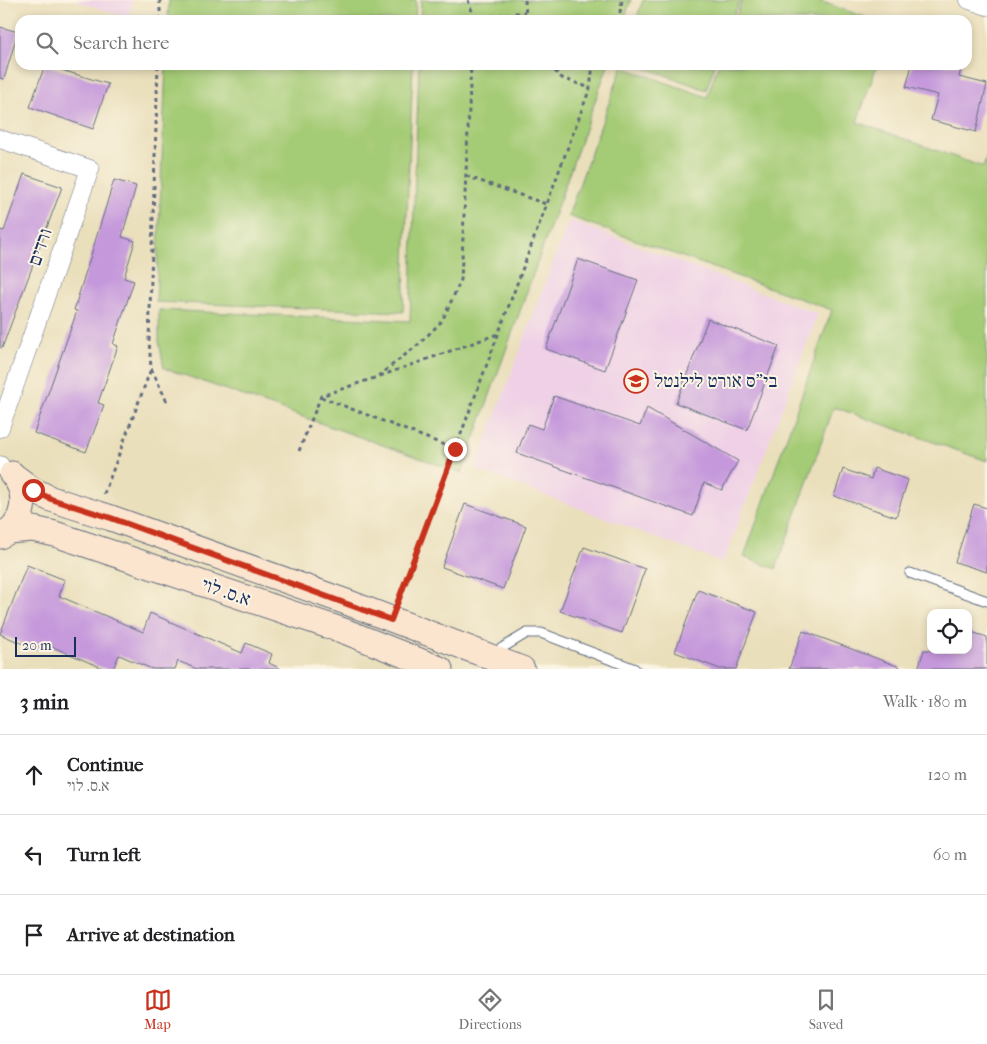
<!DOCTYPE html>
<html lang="en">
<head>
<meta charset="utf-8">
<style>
	body { margin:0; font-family:"IM FELL French Canon","Frank Ruhl Libre",serif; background:#f2f2f2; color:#202124 }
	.controls { position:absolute; right:15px; bottom:15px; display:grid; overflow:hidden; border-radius:10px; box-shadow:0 2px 8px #0003 }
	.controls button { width:45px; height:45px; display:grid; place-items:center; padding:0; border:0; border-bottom:1px solid #e0e0e0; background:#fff; color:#202124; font:25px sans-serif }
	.scale { position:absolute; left:15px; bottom:12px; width:61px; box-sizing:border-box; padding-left:5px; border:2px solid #1b2f5e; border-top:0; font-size:14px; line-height:18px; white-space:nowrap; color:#1b2f5e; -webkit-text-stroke:4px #fcf5e5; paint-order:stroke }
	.stop { position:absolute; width:15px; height:15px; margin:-11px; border:4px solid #c8321e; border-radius:50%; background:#fff }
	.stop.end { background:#c8321e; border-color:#fff; box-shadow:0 1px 5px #0008 }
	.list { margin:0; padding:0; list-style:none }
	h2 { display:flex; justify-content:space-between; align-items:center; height:65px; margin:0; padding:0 20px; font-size:21px }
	h2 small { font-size:16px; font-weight:400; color:#757577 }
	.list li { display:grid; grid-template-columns:32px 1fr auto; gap:15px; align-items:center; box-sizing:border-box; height:80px; padding:0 20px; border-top:1px solid #e0e0e0 }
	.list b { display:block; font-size:19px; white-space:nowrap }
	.list p { margin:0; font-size:16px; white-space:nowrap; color:#757577 }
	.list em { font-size:16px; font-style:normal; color:#757577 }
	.icon { flex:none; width:28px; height:28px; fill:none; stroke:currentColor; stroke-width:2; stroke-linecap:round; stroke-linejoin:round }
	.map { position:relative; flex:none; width:987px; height:669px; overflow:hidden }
	.search { position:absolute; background:#fff; box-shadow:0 2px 8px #0003; left:15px; right:15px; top:15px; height:55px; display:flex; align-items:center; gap:12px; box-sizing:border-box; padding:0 18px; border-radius:15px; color:#757577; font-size:19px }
	.sheet { height:305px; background:#fff }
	nav { display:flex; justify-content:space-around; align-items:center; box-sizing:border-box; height:70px; border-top:1px solid #e0e0e0; background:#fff; font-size:14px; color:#757577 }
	nav a { display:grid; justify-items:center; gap:2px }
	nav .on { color:#c8321e }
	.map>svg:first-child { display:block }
	.built { fill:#efd0e6 }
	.green { fill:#a4cb75; stroke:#607d6a }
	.building { fill:#c598db }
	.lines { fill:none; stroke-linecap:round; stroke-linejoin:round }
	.lane-casing { stroke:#636d7f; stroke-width:11 }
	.street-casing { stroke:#636d7f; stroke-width:19 }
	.secondary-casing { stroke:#636d7f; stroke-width:27 }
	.path { stroke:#636d7f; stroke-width:3; stroke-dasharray:4 4; stroke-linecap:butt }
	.lane { stroke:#fff; stroke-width:9 }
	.street { stroke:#fff; stroke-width:18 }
	.secondary { stroke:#fbe5cf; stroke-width:25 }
	.route { stroke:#c8321e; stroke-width:6 }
	.labels { text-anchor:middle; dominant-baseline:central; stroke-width:4; stroke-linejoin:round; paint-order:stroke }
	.street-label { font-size:19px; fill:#1b2f5e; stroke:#fcf5e5 }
	.poi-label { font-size:19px; fill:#1b2f5e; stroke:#fcf5e5; text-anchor:start }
</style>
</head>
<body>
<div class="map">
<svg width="987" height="669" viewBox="0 0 987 669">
	<rect width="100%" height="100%" fill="#fcf5e5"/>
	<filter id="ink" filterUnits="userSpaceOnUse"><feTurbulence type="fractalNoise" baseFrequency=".02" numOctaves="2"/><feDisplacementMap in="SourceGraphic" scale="10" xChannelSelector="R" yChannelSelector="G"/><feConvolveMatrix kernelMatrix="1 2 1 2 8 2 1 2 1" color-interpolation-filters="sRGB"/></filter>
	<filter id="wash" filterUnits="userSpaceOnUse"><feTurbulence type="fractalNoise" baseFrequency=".0096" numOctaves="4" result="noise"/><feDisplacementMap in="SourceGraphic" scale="20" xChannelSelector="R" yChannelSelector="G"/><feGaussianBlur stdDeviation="1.12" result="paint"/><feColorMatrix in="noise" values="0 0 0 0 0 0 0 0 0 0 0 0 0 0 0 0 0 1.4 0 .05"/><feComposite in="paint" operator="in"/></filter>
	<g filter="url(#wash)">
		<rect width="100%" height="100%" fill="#eadfbb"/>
		<path class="built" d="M74 0H133L128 18Z
			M569 220 818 314 723 563 475 469Z"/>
		<path class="green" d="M169 0H416L415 20H168Z
			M421 0H631L624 20H420Z
			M643 0H740L732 20H636Z
			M742 0H817L873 20H735Z
			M166 65H413L403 312 156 302Z
			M419 65H608L462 473 164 368 159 341V310L410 321Z
			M638 65H715L706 90Z
			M718 65H877L857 122 983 167 987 156V461L834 407 776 569 744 557 832 310 568 216 622 67 707 97Z"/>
		<g id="blocks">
			<path class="building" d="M0 27 18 32 4 79 0 78Z
				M45 65 108 84 93 129 30 107Z
				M912 65H962L959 77 987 84 976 132 931 120 938 95 906 87Z
				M24 174 62 187 2 348 0 347V230L4 231Z
				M114 180 136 186 122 237 135 241 124 278 134 281 113 344 118 346 98 403 104 405 86 452 34 433 77 311 74 310Z
				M578 259 638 280 605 370 546 349Z
				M708 319 779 346 747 430 676 403Z
				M554 396 640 426 647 408 738 461 722 490 704 483 693 516 517 453 528 424 542 429Z
				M874 468 908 480 896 517 834 496 843 469 871 479Z
				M465 504 526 526 503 589 442 567Z
				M974 504 987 508V572L955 562Z
				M584 547 645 569 622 633 560 611Z
				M27 565 65 580 59 596 143 632 150 613 242 653 246 643 272 654 269 663 281 669H197L178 661 175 669H152L119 655 113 669H105L41 642 37 650 0 634Z
				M698 590 757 612 736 669H720L675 652Z
				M803 631 900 667V669H789Z
				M968 631 987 637V669H918L924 650H968Z"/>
		</g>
	</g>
	<g filter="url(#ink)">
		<use href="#blocks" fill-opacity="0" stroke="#636d7f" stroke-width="1"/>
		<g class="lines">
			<g class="lane-casing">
				<path id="lane" d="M910 573 987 601
					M492 654 527 633H541L635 669"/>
			</g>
			<g class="street-casing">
				<path id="street" d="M969 0 987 6
					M0 139 90 169 0 428
					M0 465V466"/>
			</g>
			<g class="secondary-casing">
				<path id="secondary" d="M14 476 33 490 51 499 111 518 349 603 522 669
					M8 531 33 529 55 534 344 631 440 669
					M0 536C25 525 30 494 12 474"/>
			</g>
			<path class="path" d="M468 0 475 20
				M525 0 526 20
				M475 18 525 12
				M160 20V0
				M616 20 620 12 622 0
				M158 65 149 340 151 368 167 402
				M549 65 562 78 590 88
				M466 176 546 204
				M380 376 498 334
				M321 397 455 449
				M299 451 321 396 377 377 419 344 442 321 461 280 471 65
				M104 494 151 369
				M399 600 590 88 593 65"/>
			<use href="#lane" class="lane"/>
			<use href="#street" class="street"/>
			<use href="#secondary" class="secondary"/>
		</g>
	</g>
	<g class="lines" filter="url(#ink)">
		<path class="route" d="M33 490 51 499 111 518 391 620 455 449"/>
	</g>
	<defs>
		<g id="school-ring" transform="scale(1.25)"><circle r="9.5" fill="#fcf5e5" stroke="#c8321e" stroke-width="1.5"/><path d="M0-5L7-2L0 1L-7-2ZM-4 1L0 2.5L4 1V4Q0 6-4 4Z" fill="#c8321e"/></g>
	</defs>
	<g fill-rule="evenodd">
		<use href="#school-ring" x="636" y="381"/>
	</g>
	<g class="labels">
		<g class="street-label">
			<text transform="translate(40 247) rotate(-71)">ורדים</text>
			<text transform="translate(226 592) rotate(19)">א.ס. לוי</text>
		</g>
		<g class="poi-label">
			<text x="654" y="381">בי"ס אורט לילנטל</text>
		</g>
	</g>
</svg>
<div class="controls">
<button><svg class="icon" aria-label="locate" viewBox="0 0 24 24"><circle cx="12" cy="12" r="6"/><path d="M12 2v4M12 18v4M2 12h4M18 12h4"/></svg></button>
</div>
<div class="scale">20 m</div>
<div class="stop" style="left:33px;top:490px"></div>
<div class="stop end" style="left:455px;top:449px"></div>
<div class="search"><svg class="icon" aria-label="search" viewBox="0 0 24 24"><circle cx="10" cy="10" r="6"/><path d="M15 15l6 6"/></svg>Search here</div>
</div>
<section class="sheet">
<h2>3 min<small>Walk · 180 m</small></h2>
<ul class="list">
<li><svg class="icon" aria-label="ahead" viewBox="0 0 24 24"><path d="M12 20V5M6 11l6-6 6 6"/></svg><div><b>Continue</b><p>א.ס. לוי</p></div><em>120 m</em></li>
<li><svg class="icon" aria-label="left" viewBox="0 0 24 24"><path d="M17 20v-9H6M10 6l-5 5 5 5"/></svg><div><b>Turn left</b></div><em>60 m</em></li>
<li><svg class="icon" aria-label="arrive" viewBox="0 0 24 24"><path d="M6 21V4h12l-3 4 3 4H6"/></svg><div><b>Arrive at destination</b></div></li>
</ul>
</section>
<nav>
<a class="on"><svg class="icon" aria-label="map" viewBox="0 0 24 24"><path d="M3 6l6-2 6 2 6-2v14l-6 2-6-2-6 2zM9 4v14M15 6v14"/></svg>Map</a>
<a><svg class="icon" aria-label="directions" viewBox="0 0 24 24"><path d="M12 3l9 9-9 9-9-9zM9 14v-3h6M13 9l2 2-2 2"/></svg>Directions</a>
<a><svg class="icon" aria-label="saved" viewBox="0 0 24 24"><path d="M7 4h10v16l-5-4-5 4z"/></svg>Saved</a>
</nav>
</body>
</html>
